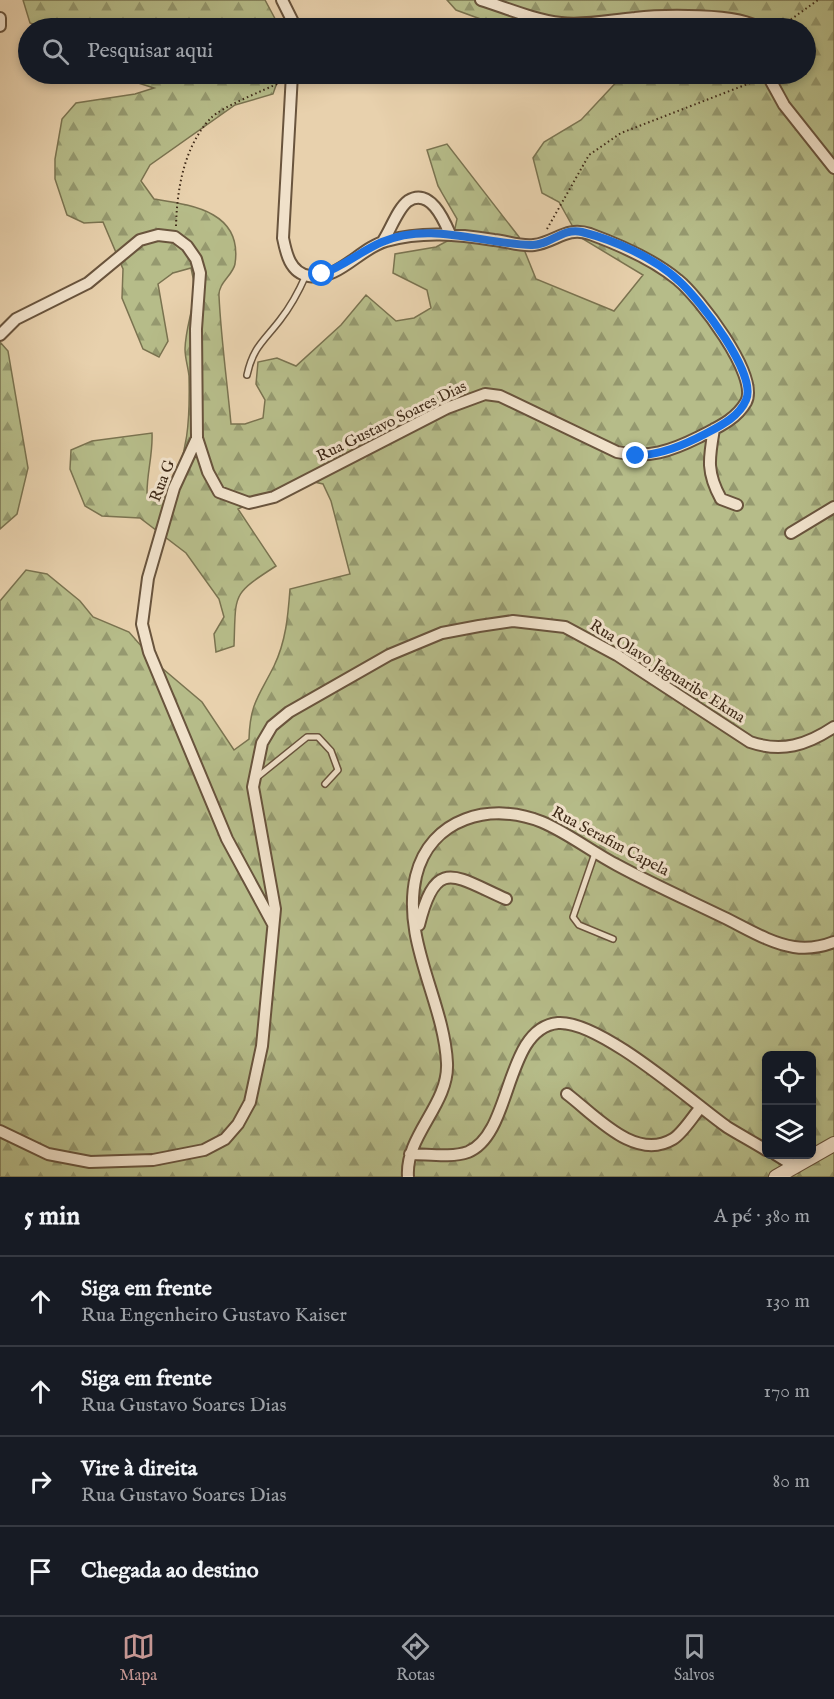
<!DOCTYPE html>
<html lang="pt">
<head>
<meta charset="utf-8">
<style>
	body { margin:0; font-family:"IM FELL English",serif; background:#20242c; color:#f1f3f6 }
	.controls { position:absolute; right:18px; bottom:18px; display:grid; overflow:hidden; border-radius:9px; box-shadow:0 3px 9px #0003 }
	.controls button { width:54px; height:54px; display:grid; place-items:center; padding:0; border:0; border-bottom:2px solid #363941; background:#171b24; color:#f1f3f6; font:30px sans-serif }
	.stop { position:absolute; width:18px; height:18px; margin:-14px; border:4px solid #1a73e8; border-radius:50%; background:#fff }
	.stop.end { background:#1a73e8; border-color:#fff; box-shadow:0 2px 6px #0008 }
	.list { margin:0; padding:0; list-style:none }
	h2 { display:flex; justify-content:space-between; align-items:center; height:78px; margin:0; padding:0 24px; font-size:26px }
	h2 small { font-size:20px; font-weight:400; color:#9ea1a6 }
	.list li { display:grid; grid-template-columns:39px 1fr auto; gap:18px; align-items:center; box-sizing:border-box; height:90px; padding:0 24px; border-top:2px solid #363941 }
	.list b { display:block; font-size:22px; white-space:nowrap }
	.list p { margin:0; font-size:20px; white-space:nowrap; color:#9ea1a6 }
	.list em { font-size:20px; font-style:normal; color:#9ea1a6 }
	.icon { flex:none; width:33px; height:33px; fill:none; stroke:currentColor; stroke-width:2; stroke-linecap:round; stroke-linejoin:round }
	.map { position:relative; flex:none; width:834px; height:1177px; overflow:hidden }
	.search { position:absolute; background:#171b24; box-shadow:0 3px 9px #0003; left:18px; right:18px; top:18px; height:66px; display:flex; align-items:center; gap:15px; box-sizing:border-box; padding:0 21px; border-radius:33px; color:#9ea1a6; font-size:22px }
	.sheet { height:438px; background:#171b24 }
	nav { display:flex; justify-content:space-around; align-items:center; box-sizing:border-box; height:84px; border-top:2px solid #363941; background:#171b24; font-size:16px; color:#9ea1a6 }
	nav a { display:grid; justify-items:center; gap:3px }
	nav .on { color:#c59692 }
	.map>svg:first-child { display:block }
	.forest { fill:url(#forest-firs); stroke:#7a7350; stroke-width:1.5; fill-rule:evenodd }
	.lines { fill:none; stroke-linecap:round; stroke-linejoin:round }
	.service-casing { stroke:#69543d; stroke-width:8 }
	.minor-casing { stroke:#69543d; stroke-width:14 }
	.tertiary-casing { stroke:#69543d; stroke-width:16 }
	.path { stroke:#3f2a18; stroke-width:2; stroke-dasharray:1.5 3; stroke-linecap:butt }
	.service { stroke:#f0e1ca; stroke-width:5 }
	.minor { stroke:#f0e1ca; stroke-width:10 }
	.tertiary { stroke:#f0e1ca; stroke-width:14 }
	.route { stroke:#1a73e8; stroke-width:8 }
	.labels { text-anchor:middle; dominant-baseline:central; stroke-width:6; stroke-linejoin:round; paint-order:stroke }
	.street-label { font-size:16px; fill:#3f2a18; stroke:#f0e1ca }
</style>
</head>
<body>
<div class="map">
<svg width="834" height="1177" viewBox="0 0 834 1177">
	<defs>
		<pattern id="forest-firs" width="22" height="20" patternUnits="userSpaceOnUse" patternTransform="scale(1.5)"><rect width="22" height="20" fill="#b6bc89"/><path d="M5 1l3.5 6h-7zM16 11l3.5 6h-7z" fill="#95996f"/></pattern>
	</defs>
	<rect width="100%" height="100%" fill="#e8d1ad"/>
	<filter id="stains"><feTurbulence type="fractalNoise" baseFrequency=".00333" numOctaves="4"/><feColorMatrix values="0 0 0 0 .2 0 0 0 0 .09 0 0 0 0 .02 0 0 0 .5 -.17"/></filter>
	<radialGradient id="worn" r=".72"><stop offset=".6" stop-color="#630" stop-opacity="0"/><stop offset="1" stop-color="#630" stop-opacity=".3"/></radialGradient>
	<path class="forest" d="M23 0H265L280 28H44L30 23Z
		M447 0H834V1177H0V601L26 570 47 574 80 601 93 617 129 632 156 663 202 702 234 750 249 739C250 703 259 696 274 666 286 641 288 616 290 589L350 574 331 501 323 484 301 479 238 509 276 566C231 595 236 593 234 646L216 652 214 634 224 617 219 599 186 553 140 518 102 516 85 506 70 469 71 450 92 441 152 433C153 454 147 472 147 493L167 492C189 458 190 416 189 376 188 367 185 358 185 349 186 318 200 300 191 268L173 273 158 284 168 341 159 357 143 349 122 298 123 269 103 222 84 223 67 215 55 179V159L62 119 76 103 135 94 154 88 110 74H280L273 94 235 105 150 165 141 181 154 199C191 205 243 211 235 264 233 275 218 283 219 296 221 338 227 381 231 424H245L263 418 265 400 256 384 258 362 277 358 296 366 341 325 366 295 396 321 414 318 431 308 427 290 393 273 395 254 436 247 453 238 457 219 438 186 427 150 447 144 519 237 536 279 614 311 643 275 578 236 559 202 542 193 533 158 544 142 581 120 623 75 622 74H806V28H505L456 10ZM766 1056H812V1154H766Z
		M0 342 8 351 28 468 17 514 0 529Z"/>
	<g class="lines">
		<g class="service-casing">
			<path id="service" d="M247 375C253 347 264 341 280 320 291 306 299 291 306 275
				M255 779 307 737H318L331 751 338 770 325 784
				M595 853 573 917 579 925 613 939"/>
		</g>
		<g class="minor-casing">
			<path id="minor" d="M282 0 296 28
				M481 0C507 8 534 20 561 23 586 26 611 20 635 18 660 15 741 13 758 28
				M0 18V26
				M767 74 784 105 834 168
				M383 241C390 231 398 208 408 201 430 187 444 220 450 234
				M0 335 16 319 88 283 140 240 158 235 175 237 187 246 196 259 200 273 196 329 197 438 174 488 148 578 142 624 149 652 227 839 273 924
				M714 429C709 458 706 472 721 499L737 505
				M197 438 208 472 219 492 249 503 274 497 447 408 485 394 500 396 617 452C648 459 671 451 699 437 716 428 736 420 746 402 760 376 698 296 678 280 653 259 620 245 590 234 566 226 556 242 534 245 521 247 506 241 494 240 457 234 422 231 386 241 360 248 338 281 309 276 290 273 286 253 283 238L292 74
				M791 533 834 507
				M419 925C436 856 454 876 506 899
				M567 1094C595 1115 635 1162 673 1139 683 1133 693 1116 701 1107
				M0 1131 48 1154 90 1162 153 1160 204 1150 225 1139 238 1124 250 1102 262 1046 275 909 253 787 262 743 272 726 289 712 389 655 442 633 479 626 513 621 565 627 617 655 750 742C782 753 807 745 834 727
				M410 1154C428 1154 451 1158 468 1152 513 1134 504 1028 558 1023 600 1020 692 1102 727 1127 740 1135 753 1142 766 1150
				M775 1154 796 1167
				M408 1177C405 1135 449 1105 447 1063 444 1001 401 940 416 876 430 818 491 801 542 822 568 833 592 852 617 865 652 884 688 900 723 917 746 928 769 943 794 947 807 949 821 947 834 942"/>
		</g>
		<g class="tertiary-casing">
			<path id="tertiary" d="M776 1177 834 1144"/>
		</g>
		<path class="path" d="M770 28 790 20 818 0
			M176 226C177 189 184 146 211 118 221 107 265 90 281 82
			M547 229 589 155 621 133 758 80"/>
		<use href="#service" class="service"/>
		<use href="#minor" class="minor"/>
		<use href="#tertiary" class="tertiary"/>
	</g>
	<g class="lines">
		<path class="route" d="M322 274C344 266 361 251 382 242 430 221 482 244 531 245 550 246 562 227 582 232 614 240 655 258 679 281 699 299 758 374 746 400 739 417 720 426 705 434 682 446 662 454 636 456"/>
	</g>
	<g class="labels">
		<g class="street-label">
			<text transform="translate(392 422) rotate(-26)">Rua Gustavo Soares Dias</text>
			<text transform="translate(163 481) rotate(-69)">Rua G</text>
			<text transform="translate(667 672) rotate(32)">Rua Olavo Jaguaribe Ekma</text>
			<text transform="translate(610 842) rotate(28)">Rua Serafim Capela</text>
		</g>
	</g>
	<rect width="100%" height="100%" filter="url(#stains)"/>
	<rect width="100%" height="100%" fill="url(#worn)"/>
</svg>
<div class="controls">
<button><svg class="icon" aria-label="locate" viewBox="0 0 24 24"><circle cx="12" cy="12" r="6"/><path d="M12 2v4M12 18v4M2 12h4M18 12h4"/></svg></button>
<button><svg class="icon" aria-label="layers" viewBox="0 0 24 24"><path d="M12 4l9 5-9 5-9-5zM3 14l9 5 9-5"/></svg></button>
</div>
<div class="stop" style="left:322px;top:274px"></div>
<div class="stop end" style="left:636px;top:456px"></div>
<div class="search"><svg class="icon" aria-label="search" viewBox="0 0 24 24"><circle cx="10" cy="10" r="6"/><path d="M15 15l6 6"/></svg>Pesquisar aqui</div>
</div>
<section class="sheet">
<h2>5 min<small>A pé · 380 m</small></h2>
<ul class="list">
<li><svg class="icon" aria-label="ahead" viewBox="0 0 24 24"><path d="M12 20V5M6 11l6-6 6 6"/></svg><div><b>Siga em frente</b><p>Rua Engenheiro Gustavo Kaiser</p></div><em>130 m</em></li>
<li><svg class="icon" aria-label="ahead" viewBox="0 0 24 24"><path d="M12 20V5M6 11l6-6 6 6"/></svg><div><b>Siga em frente</b><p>Rua Gustavo Soares Dias</p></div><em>170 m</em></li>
<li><svg class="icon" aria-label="right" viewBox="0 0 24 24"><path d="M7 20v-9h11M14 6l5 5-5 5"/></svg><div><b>Vire à direita</b><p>Rua Gustavo Soares Dias</p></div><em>80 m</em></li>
<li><svg class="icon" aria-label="arrive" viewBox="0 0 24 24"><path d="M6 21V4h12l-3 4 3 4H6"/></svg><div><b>Chegada ao destino</b></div></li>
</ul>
</section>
<nav>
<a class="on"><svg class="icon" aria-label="map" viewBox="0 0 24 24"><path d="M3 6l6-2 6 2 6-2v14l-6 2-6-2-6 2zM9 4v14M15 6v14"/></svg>Mapa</a>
<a><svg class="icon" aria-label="directions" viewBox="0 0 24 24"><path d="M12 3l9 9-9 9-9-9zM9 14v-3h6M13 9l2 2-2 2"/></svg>Rotas</a>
<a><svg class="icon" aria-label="saved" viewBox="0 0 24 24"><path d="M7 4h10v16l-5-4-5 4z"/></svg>Salvos</a>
</nav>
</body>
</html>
